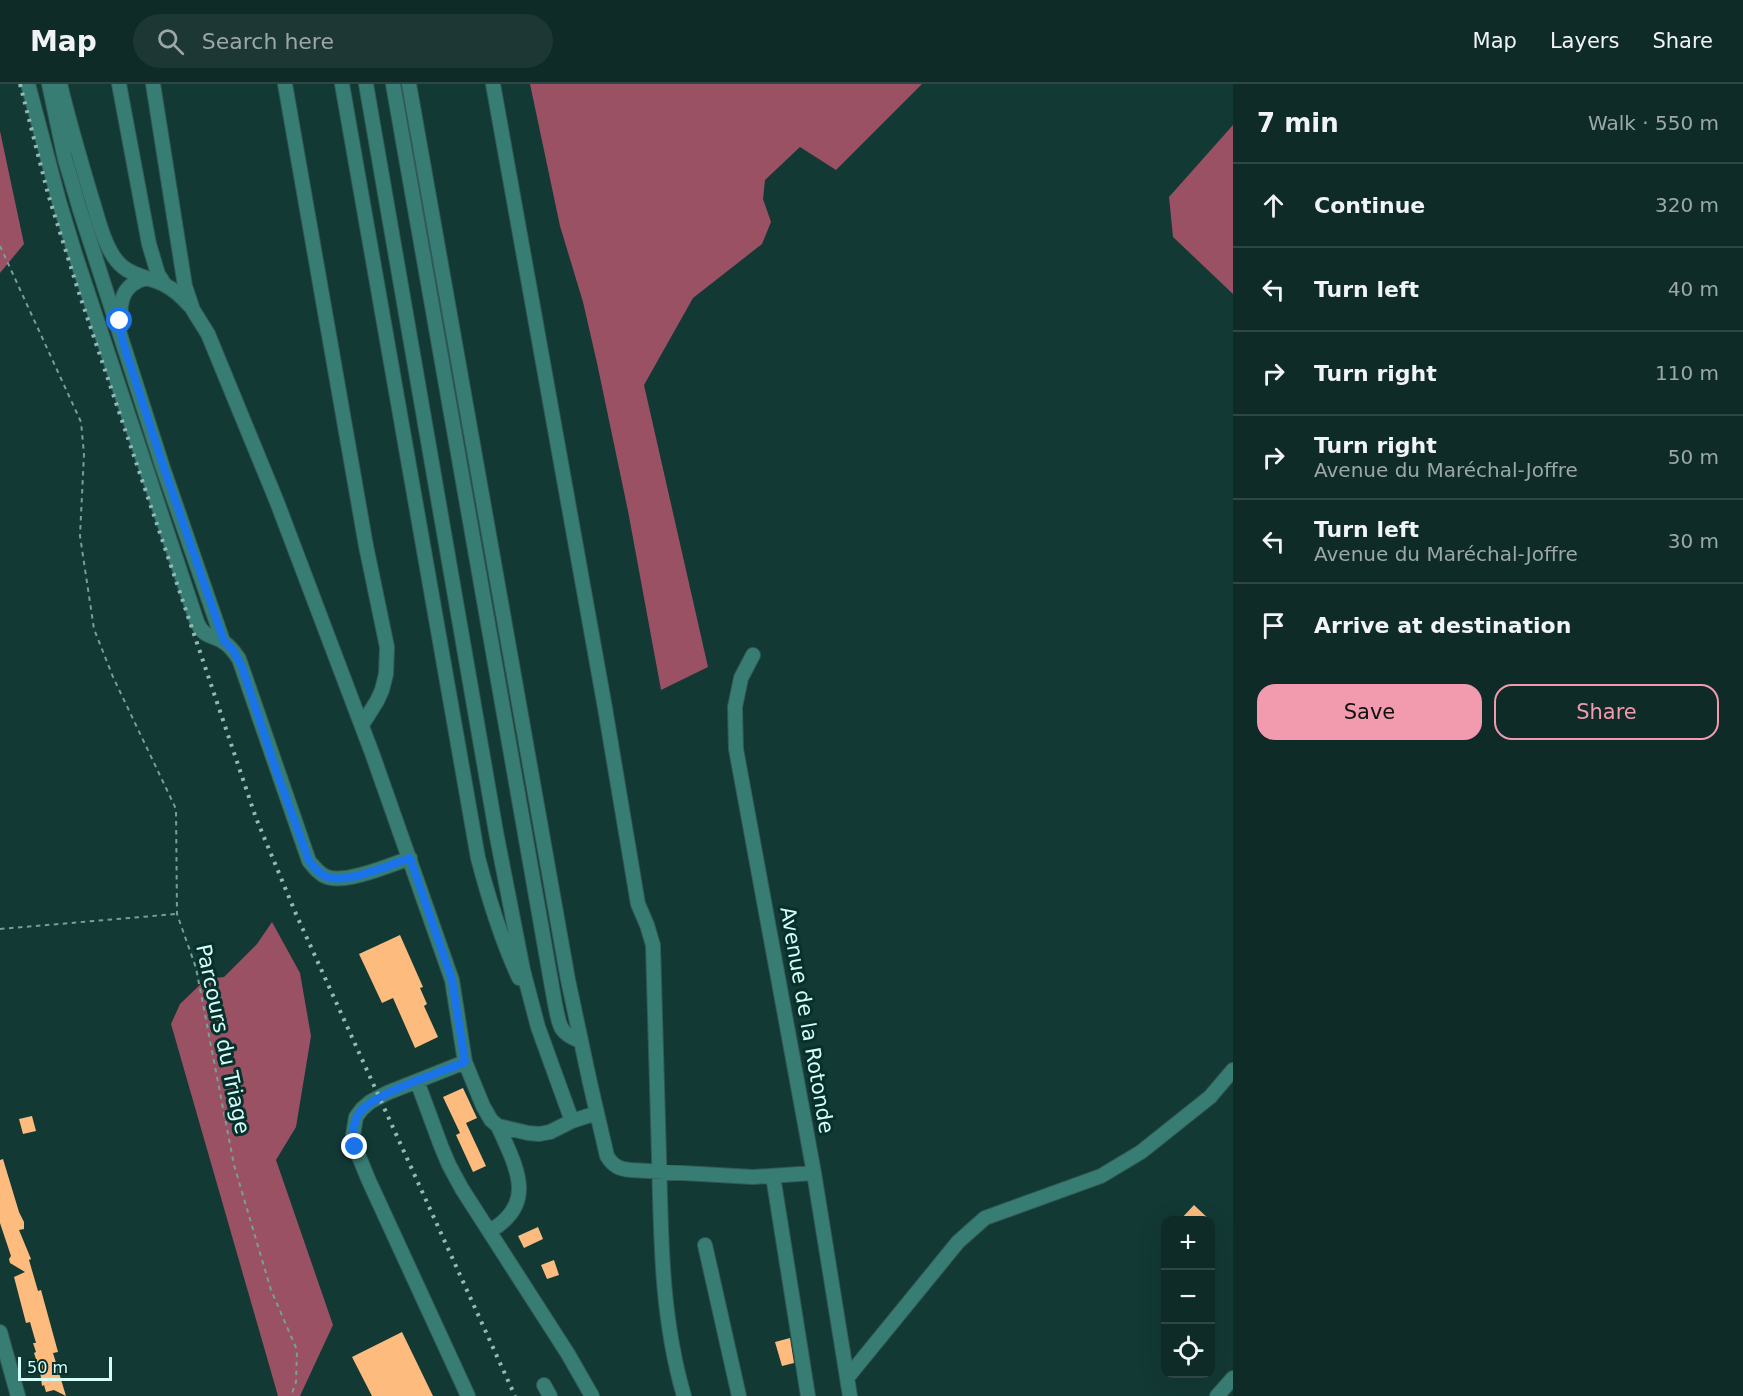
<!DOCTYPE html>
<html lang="en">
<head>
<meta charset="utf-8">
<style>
	body { margin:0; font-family:"DejaVu Sans",sans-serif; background:#1c3734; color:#f1f3f6 }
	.controls { position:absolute; right:18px; bottom:18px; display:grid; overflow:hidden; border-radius:12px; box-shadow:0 6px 24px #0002 }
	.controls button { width:54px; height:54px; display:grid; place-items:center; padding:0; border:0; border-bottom:2px solid #2e4745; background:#0e2b28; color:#f1f3f6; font:30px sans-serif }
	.scale { position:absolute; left:18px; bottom:15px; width:94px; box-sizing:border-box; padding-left:6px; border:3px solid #d5fff8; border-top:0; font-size:16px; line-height:21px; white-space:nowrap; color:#d5fff8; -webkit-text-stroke:4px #072f2b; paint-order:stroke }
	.stop { position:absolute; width:18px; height:18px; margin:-14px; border:4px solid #1a73e8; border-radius:50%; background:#fff }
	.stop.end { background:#1a73e8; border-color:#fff; box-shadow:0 2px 6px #0008 }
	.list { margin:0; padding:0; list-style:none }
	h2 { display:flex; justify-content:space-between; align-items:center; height:78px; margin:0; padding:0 24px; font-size:26px }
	h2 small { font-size:20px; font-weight:400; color:#9ba7a8 }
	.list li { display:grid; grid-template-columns:39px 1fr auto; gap:18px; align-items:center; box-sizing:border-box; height:84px; padding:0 24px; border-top:2px solid #2e4745 }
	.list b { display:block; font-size:22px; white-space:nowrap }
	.list p { margin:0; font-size:20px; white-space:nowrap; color:#9ba7a8 }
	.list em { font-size:20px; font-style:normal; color:#9ba7a8 }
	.actions { display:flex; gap:12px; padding:18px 24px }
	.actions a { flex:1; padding:14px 0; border:2px solid #f29aae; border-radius:18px; text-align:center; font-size:21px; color:#f29aae }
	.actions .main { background:#f29aae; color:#111 }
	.icon { flex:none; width:33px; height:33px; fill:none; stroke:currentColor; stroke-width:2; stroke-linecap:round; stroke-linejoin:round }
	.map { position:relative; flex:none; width:1233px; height:1312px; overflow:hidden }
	header { display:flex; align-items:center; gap:36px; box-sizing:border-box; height:84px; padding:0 30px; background:#0e2b28; border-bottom:2px solid #2e4745 }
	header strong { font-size:28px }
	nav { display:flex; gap:33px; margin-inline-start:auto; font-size:21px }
	.search { width:420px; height:54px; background:#1c3734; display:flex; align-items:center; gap:15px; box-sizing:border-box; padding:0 21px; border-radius:33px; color:#9ba7a8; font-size:22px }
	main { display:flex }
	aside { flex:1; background:#0e2b28 }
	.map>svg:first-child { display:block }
	.forest { fill:#995163 }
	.building { fill:#fdbc7d }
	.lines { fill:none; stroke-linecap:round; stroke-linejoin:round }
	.minor-casing { stroke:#325954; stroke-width:16 }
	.path { stroke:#779f99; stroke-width:2; stroke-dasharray:4.5 4.5; stroke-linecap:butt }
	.minor { stroke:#387d74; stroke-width:14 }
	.rail { stroke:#92bbb5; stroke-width:4; stroke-dasharray:3 6; stroke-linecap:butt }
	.route { stroke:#1a73e8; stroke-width:8 }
	.labels { text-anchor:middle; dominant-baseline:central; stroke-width:6; stroke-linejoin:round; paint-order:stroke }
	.street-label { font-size:21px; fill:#d5fff8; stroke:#072f2b }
</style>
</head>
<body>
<header>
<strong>Map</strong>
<div class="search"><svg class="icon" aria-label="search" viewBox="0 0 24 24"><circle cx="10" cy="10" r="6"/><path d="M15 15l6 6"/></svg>Search here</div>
<nav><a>Map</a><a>Layers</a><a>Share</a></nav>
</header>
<main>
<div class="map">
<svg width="1233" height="1312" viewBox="0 0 1233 1312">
	<rect width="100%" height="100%" fill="#133935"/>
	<path class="forest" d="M530 0H922L836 86 800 63 765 96 763 115 771 138 762 160 693 214 644 301 708 583 661 606 628 427 597 279 583 218 560 142Z
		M1233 41V210L1173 153 1169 113Z
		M0 47 24 160 0 189Z
		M272 838 300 889 311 952 296 1043 276 1076 333 1241 300 1312H278L171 940 180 920 206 895 224 893 257 860Z"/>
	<path class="building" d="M400 851 423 903 420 904 427 920 424 922 438 953 415 964 393 914 382 919 359 870Z
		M463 1004 477 1034 466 1039 486 1082 473 1088 456 1051 460 1049 443 1013Z
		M32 1032 36 1047 23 1050 19 1035Z
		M3 1075 19 1128 24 1138V1145L19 1146 31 1175 29 1176 38 1207 41 1206 58 1268 53 1269 66 1312 54 1306 46 1308 44 1301 42 1302 40 1287 34 1269 36 1268 33 1259H36L30 1238 26 1239 14 1193 25 1188 10 1179 9 1175 11 1172 0 1139V1076Z
		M1194 1121 1211 1137H1179Z
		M538 1143 543 1155 524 1164 518 1152Z
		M554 1176 559 1191 547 1195 541 1181Z
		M402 1248 433 1312H372L352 1273Z
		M790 1254 794 1279 782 1282 775 1258Z"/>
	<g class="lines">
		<g class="minor-casing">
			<path id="minor" d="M28 0 59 117 76 173 197 538C204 555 213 550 225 559 231 563 235 569 239 575L309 777C314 783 319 790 327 793 346 800 390 781 410 774
				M49 0 65 75 80 126 163 384 223 557
				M60 0C69 38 80 75 91 112 98 133 105 169 123 183 135 193 152 194 165 201 175 206 183 214 190 222
				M119 0 149 160 158 190 165 201
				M153 0 185 202 193 226 208 250 277 418 372 669 452 896 465 978 483 1022 491 1036 498 1042 528 1049 539 1050 550 1048 572 1037 597 1029
				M285 0 366 462 387 563 386 590 382 606 377 617 362 641
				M342 0 478 774C489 816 501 855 519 894
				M366 0 496 748 523 886 538 943 572 1037
				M393 0 555 920C560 942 558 948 580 957
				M409 0 568 896 590 999 607 1072C613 1082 619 1085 631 1086L753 1093 814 1089
				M493 0 605 624 638 820 647 841 653 861C655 931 657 1001 659 1072 661 1153 661 1234 684 1312
				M120 239C120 216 122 201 146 194
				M753 571 741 594 735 623 736 665 814 1089 850 1312
				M465 978 387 1009 370 1018 362 1025 356 1033 353 1051 355 1063 369 1097 468 1312
				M417 997 441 1062 449 1081 462 1105 568 1270 592 1312
				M773 1092 808 1312
				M490 1147C538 1119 516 1083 498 1042
				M705 1161 739 1312
				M0 1248 18 1312
				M847 1294 958 1158 985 1134 1101 1092 1141 1068 1210 1013 1233 986
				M544 1301 550 1312
				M1217 1312 1233 1294"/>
		</g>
		<path class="path" d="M0 162 81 338 84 370 80 452 94 545 113 593 176 725 177 830 196 884 234 1081 271 1206 297 1266 296 1298 291 1312
			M0 845 176 830"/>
		<use href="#minor" class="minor"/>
		<path class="rail" d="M20 0 48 110 79 209 256 734 296 830 515 1312"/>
	</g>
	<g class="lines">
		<path class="route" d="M120 237 123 259 164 384 224 557 233 566 242 583 277 689 309 777C314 783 319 790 327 793 346 800 390 781 410 774L452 896 465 978C440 989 370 1010 358 1031 352 1041 353 1052 355 1063"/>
	</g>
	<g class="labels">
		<g class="street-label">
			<text transform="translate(807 936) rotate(80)">Avenue de la Rotonde</text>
			<text transform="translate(223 955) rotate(78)">Parcours du Triage</text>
		</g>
	</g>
</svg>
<div class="controls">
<button>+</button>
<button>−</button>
<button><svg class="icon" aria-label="locate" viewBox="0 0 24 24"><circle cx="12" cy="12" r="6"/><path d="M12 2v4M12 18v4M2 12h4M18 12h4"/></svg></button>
</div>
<div class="scale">50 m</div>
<div class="stop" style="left:120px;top:237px"></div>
<div class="stop end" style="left:355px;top:1063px"></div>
</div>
<aside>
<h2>7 min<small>Walk · 550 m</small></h2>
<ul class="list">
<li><svg class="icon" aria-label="ahead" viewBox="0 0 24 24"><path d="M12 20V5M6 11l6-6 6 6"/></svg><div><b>Continue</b></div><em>320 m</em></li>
<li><svg class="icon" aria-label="left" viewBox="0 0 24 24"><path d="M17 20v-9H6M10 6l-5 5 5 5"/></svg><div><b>Turn left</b></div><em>40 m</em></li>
<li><svg class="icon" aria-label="right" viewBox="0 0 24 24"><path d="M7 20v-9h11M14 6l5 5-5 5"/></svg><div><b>Turn right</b></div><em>110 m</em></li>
<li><svg class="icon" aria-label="right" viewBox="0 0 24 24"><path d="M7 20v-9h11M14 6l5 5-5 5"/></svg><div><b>Turn right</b><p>Avenue du Maréchal-Joffre</p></div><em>50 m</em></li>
<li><svg class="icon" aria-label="left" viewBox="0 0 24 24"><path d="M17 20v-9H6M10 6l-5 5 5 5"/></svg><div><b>Turn left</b><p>Avenue du Maréchal-Joffre</p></div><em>30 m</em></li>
<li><svg class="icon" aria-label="arrive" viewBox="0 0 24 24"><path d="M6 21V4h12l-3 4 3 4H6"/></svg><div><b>Arrive at destination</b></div></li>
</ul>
<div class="actions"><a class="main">Save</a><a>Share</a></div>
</aside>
</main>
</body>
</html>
